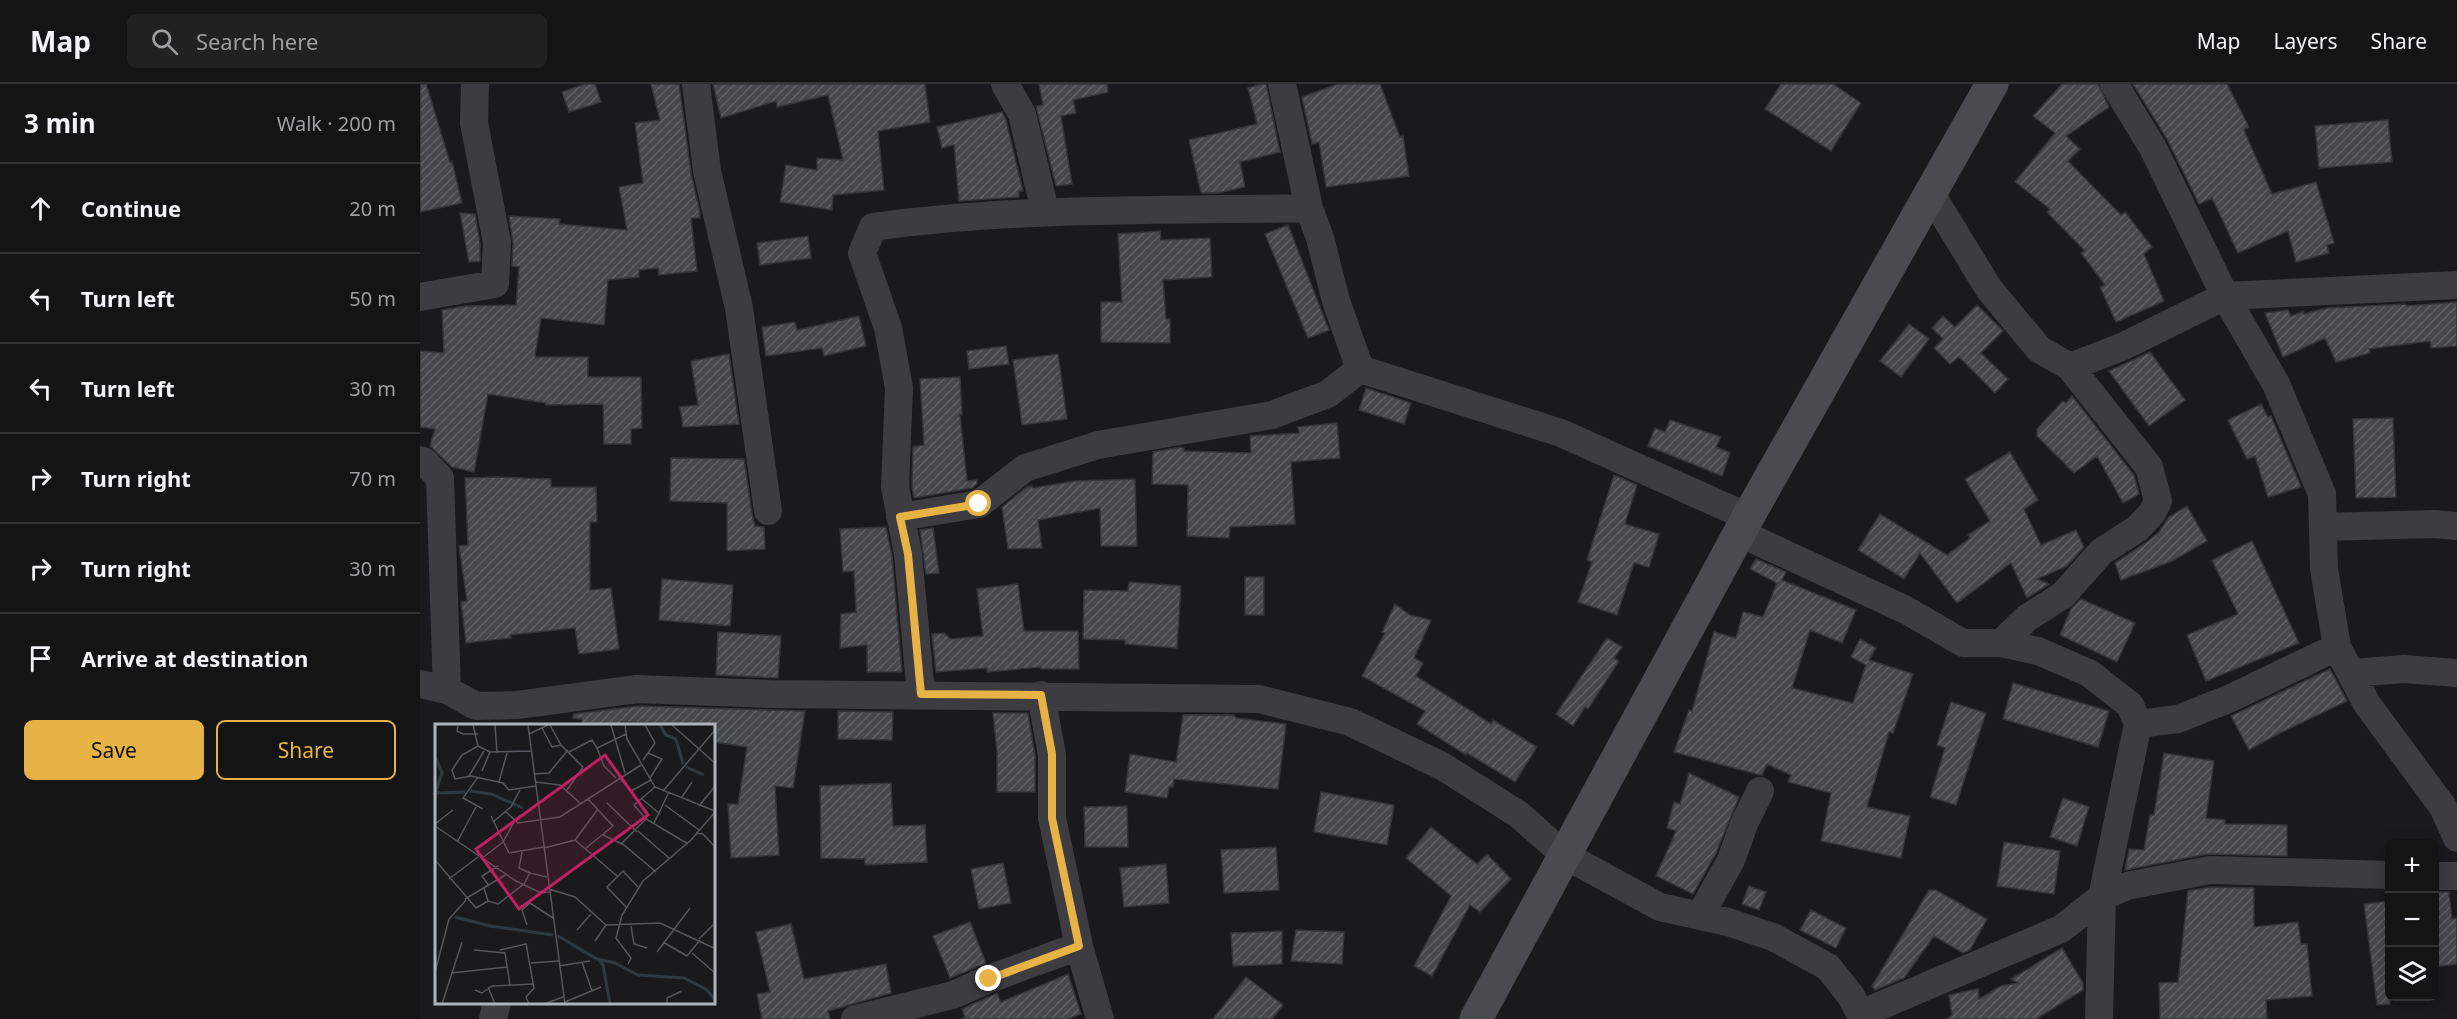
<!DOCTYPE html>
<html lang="en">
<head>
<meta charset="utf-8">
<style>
	body { margin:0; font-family:"Noto Sans",sans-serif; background:#212122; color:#f1f3f6 }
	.controls { position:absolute; right:18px; bottom:18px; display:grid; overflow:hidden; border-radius:9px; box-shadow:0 3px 15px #0003 }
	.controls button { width:54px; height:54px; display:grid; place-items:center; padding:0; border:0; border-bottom:2px solid #333334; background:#141415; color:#f1f3f6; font:30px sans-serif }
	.stop { position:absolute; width:18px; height:18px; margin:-14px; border:4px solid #e7b347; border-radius:50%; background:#fff }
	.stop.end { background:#e7b347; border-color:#fff; box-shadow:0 2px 6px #0008 }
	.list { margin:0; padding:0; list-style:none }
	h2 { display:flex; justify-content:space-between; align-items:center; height:78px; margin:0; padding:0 24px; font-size:26px }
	h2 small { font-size:20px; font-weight:400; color:#9d9ea0 }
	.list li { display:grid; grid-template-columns:39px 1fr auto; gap:18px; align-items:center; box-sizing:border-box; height:90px; padding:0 24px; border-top:2px solid #333334 }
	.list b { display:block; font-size:22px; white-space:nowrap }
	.list em { font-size:20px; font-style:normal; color:#9d9ea0 }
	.actions { display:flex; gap:12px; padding:18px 24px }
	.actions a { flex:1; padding:14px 0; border:2px solid #e7b347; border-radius:9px; text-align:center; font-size:21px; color:#e7b347 }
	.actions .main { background:#e7b347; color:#111 }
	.icon { flex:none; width:33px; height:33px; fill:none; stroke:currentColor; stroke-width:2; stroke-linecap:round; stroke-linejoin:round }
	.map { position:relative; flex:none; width:2037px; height:935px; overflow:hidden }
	header { display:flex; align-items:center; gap:36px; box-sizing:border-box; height:84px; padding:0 30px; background:#141415; border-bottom:2px solid #333334 }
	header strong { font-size:28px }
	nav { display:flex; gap:33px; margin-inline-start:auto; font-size:21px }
	.search { width:420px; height:54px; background:#212122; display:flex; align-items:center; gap:15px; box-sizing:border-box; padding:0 21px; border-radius:9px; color:#9d9ea0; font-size:22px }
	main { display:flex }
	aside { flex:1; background:#141415 }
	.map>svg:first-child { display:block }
	.building { fill:url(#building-hatch); stroke:#353438; stroke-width:1.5 }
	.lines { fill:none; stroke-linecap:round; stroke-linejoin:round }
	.minor { stroke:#3c3c41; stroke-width:28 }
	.secondary { stroke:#4a4b51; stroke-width:33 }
	.route { stroke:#e7b347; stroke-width:8 }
	.inset-river { fill:none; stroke:#313940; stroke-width:3 }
	.inset-road { fill:none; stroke:#55575c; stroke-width:1.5 }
	.view { fill:#c12060; fill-opacity:0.15; stroke:#c12060; stroke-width:3 }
	.inset-edge { fill:none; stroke:#aeb2bb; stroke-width:3 }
</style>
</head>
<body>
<header>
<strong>Map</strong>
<div class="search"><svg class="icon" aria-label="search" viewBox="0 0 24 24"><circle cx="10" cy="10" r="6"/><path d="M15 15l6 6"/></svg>Search here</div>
<nav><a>Map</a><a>Layers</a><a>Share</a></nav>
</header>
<main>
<aside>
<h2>3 min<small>Walk · 200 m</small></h2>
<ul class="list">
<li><svg class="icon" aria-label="ahead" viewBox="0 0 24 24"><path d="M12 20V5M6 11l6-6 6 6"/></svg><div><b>Continue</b></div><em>20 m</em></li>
<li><svg class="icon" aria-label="left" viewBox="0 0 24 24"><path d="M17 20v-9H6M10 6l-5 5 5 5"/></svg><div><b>Turn left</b></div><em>50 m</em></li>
<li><svg class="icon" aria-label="left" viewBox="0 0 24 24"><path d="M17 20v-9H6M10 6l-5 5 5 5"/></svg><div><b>Turn left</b></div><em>30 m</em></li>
<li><svg class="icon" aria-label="right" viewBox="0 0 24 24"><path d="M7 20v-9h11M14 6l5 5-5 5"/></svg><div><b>Turn right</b></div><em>70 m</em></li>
<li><svg class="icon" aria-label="right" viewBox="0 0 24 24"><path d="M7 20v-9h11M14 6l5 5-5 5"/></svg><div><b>Turn right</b></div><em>30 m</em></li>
<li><svg class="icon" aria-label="arrive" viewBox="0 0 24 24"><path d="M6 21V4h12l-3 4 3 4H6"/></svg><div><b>Arrive at destination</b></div></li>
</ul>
<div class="actions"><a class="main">Save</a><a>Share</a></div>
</aside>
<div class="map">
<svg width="2037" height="935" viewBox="0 0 2037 935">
	<defs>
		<pattern id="building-hatch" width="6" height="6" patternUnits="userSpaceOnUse" patternTransform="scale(1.5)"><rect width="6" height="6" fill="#47484c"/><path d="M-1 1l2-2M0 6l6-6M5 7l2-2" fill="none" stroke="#5f6064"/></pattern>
	</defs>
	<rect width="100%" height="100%" fill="#1a1a1c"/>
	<path class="building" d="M0 0H6L30 78 32 77 42 119 0 128Z
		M165 0H175L181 18 149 28 142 8Z
		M231 0H259L271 89 280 129V134H271L277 187 239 191 238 184 219 186V193L188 196 184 241 121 234 115 273H168V293H221L222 344 211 345V360H184L183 320 126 321V319L68 310 54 388 32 383 10 362 15 345 0 343V267L24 269 22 226 46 222 96 221 99 183 92 182 93 159 89 132 140 135 139 140 207 146 199 103 223 99 215 39 240 36Z
		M293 0H505L510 38 458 47 464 106 413 111 412 126 360 118 366 81 397 86V74L423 76 408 11 357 23 356 17 301 34Z
		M619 0H687L688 8 653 16 656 29 641 32 652 100 636 102 616 22 623 21Z
		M842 0H846L860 68 820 78 825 103 798 109H781L769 56 837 40 828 4Z
		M918 0H960L980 53 983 52 989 92 906 103 899 58 892 60 882 13Z
		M1361 0H1413L1441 19 1411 67 1345 25Z
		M1642 0H1678L1689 23 1646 52 1660 65 1648 77 1701 131 1705 128 1732 163 1724 170 1744 217 1696 238 1680 203 1685 201 1661 169 1665 167 1627 128 1630 125 1595 98 1635 49 1613 32Z
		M1713 0H1807L1829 43 1824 46 1852 110 1896 98 1914 159 1907 161 1909 169 1876 178 1868 147 1818 169 1792 114 1779 120 1747 55Z
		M582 28 586 36 603 107H599V113L539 117 534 61 522 64 517 43Z
		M1968 36 1972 78 1899 84 1895 42Z
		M40 129 55 130 60 159V177L49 178Z
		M868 141 909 246 888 254 845 150Z
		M740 147 741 156 790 154 792 193 743 196 746 235H750V259L681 258V218H702L698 150Z
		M388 152 391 174 340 181 337 159Z
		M2037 218V262L2011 264 2010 257 1949 265 1950 269 1916 278 1905 254 1863 273 1845 229 1868 226 1871 232 1883 227 1884 230 1907 224 1986 220 1987 222Z
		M1557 221 1583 247 1561 269 1588 295 1575 309 1539 273 1530 280 1514 264 1523 255 1512 244 1523 232 1535 243Z
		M439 232 446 262 404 272 402 264 346 272 342 243 375 238 377 246Z
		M1489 240 1509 255 1481 293 1460 277Z
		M586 262 589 280 549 285 547 267Z
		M1730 268 1765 316 1729 342 1689 287Z
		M309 270 319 340 263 343 260 323 278 321 271 277Z
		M638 270 647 335 602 341 593 276Z
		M540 293 542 331H540L547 397 557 396V400L552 404 494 414 492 402 493 363 504 361 500 295Z
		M946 304 991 319 984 340 939 326Z
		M1652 312 1714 391 1719 410 1703 419 1677 372 1654 389 1617 352V345L1643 317 1646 319Z
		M1841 320 1848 333 1851 332 1881 403 1848 413 1835 372 1827 375 1808 336Z
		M1973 334 1976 413 1936 414 1933 335Z
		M1250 336 1301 353 1296 363 1310 369 1302 392 1228 362 1235 344 1245 348Z
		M917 339 920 374 871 378 875 440 810 443 809 454 767 452 768 401 732 400 733 368 761 363 764 364V367L831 369 830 352 879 349 878 343Z
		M1590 368 1618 416 1604 425 1621 461 1656 446 1664 463 1647 482 1617 495 1629 500 1607 514 1591 479 1537 519 1500 469 1484 495 1438 466 1460 430 1527 471 1550 454 1548 451 1570 437 1545 395Z
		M251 374 324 375 332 429 335 442 344 443 345 465 307 467V419L250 417Z
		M1194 391 1217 401 1205 440 1239 450 1229 483 1214 479 1197 531 1158 518 1172 478 1167 476Z
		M77 393 131 395V403H176L177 438H170V506L191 504 199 565 159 570 155 544 90 551 91 554 46 559 41 518 47 517 39 462 48 461 45 394Z
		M715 395 717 462H681L680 424 618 436 622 464 588 465 582 423 607 403 612 402 613 404 655 397Z
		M1767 422 1787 457 1752 477 1701 496 1695 479 1727 458 1739 448 1749 433Z
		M466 443 472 472 482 588H447V561L420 564 421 530 436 528 434 487 423 488 420 445Z
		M513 444 519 489 506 490 500 446Z
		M1832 457 1879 559 1786 597 1767 551 1818 530 1792 476Z
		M1336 475 1366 488 1362 496 1436 526 1422 559 1390 546 1372 604 1433 619 1446 581 1431 573 1440 555 1456 564 1449 576 1493 590 1473 649 1469 648 1447 723 1490 732 1481 774 1401 757 1411 709 1368 698 1371 691 1347 680 1342 691H1340L1254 668 1269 626 1272 627 1294 548 1316 554 1323 528 1343 533 1357 499 1330 485Z
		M825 493H844V531H825Z
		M242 495 313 501 310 542 239 536Z
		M709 498 761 502 757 564 705 560V556L663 555 664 506 708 507Z
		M598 500 604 547H658L659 585H621V583L567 588V584L516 588 512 550 524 549 531 555 563 552 557 505Z
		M1661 515 1715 539 1697 578 1640 551 1651 525Z
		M975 520 990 531 1011 536 994 574 1003 579 996 592 1071 640 1073 636 1117 663 1095 698 1047 669 1046 671 997 640 1005 627 942 592 965 549 962 548Z
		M298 548 361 552 358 594 296 591Z
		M1187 554 1202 563 1194 574 1199 577 1168 625 1165 623 1153 642 1136 630Z
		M1910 585 1927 617 1858 650 1829 666 1811 632Z
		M1593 599 1689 627 1678 663 1583 635Z
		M1531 618 1566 629 1536 721 1510 713 1525 664 1517 661Z
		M218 622 385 627 373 704 355 702 359 771 311 774 308 720H318L327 663 294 658V641L201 638V641H162V635L153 634 154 630Z
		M418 627 473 628 472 656 418 655Z
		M573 629H608L615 672V708H577V668Z
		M763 631H814L816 634 866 640 858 705 754 695 753 703H749L747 714 705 708 710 670 756 678Z
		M1744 669 1794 677 1786 734 1805 736V740L1867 741V772L1787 770 1705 786 1709 765 1724 766 1730 731H1734Z
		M1269 689 1319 713 1296 769 1273 810 1236 792 1256 747 1247 744 1254 718 1260 720Z
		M471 699 473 742 505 741 507 778 445 781V775L401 774 400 702Z
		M901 708 974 721 967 761 894 748Z
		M1643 714 1669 723 1657 762 1630 753Z
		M707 722 708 763H665L664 723Z
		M1011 743 1057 780 1067 770 1091 795 1060 828 1050 821 1012 892 994 882 1031 812 986 774Z
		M1584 758 1640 767 1634 810 1577 802Z
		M856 763 859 806 804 809 801 766Z
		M583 779 591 819 559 825 551 785Z
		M746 780 749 819 704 823 700 784Z
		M1329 802 1346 808 1339 826 1322 820Z
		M1791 803 1834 804V843L1878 838 1881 860H1887L1892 912 1846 916 1847 935H1740L1739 899 1758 898 1768 807Z
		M1509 806H1516L1567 835 1550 866 1543 869 1514 852 1484 894 1455 906 1452 902Z
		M2014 808H2029L2032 835 2037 834V880L2014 883Z
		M1970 817V920L1957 921 1944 820Z
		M1391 826 1426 844 1416 864 1380 846Z
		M550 838 566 879 530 894 513 852Z
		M371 840 384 895 466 880 471 909 408 927 410 935H342L337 910 350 908 336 848Z
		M876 846 924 848 922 880 871 877Z
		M862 847V880L813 882 811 849Z
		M1642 864 1663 899V906L1616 935H1526L1532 931 1529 911 1558 905 1559 915 1581 902 1598 899 1591 895Z
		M648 890 661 930 648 935H541L545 933 542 925 575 910 577 909 581 918Z
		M826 893 863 921 852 935H793Z"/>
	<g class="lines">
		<path class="minor" d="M276 0 287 87 319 224 348 427
			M585 0 602 30 625 127
			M862 0 889 124 900 154 916 217 940 285
			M1694 0 1733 64 1805 212 1856 300 1902 410 1904 485 1917 563 1947 620 2023 723 2037 754
			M1511 110 1569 205 1619 265 1650 283 1704 262 1805 212 2037 201
			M0 213 75 200 77 158 54 39 55 0
			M940 285 1141 349 1328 433
			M0 376 5 378 20 394 27 606
			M480 433 559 420 605 384 678 361 852 331 908 310 940 285
			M1903 443 2014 440 2037 442
			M1320 449 1486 526 1543 559H1581L1618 567 1669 589 1710 621 1718 640 1682 813 1679 935
			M1581 559 1607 534 1643 511 1681 468 1718 444 1732 429 1738 417 1729 383 1650 283
			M1931 589 1984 585 2037 589
			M0 600 27 606 56 622 97 621 217 605 349 610 839 615 930 638 1022 682 1098 730 1146 772 1240 823 1308 838 1353 853 1408 883 1431 912 1443 935
			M501 610 488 470 475 403 479 304 468 244 442 169 453 143C597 123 743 127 889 124
			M621 611 632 671V734L659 862 680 935
			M1718 640 1758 635 1811 614 1917 563
			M2014 792H2037
			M1280 832 1311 776 1324 740 1340 707
			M1441 930 1641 845 1682 813 1707 802 1790 786 1970 791
			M73 935 77 918
			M435 935 533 911 569 895 659 862"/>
		<path class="secondary" d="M1056 935 1328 433 1572 0"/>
	</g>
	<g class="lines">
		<path class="route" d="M559 420 480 433 488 470 501 610 621 611 632 670V734L659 862 569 895"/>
	</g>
	<g transform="translate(15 640)">
		<rect width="280" height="280" fill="#1a1a1c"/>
		<path class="inset-river" d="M225 1 231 11 241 15 248 40M0 33 7 48 0 71M251 43 269 51M35 67 56 70 88 84M1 69 30 68M20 193 55 202 118 211M123 212 162 235 180 239 203 251 249 254 272 266 281 277M163 235 168 241 175 280"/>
		<path class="inset-road" d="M38 1 43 22M60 1 62 29M93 1 130 280M115 1 126 21 148 43 132 66M176 1 190 49M190 1 192 15 220 63 280 87M237 1 281 40M23 2 22 7 28 10H43M107 4 117 23 126 21M94 10 113 1M43 22 27 31 17 46 20 55 36 52 68 59 74 66 101 62M43 22 55 28 96 27M134 28 157 16 162 24M213 29 227 35 215 54M208 36 220 19 210 1M47 47 55 28M99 50 114 49 133 26M34 52 49 27M43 53 28 74 48 85M184 53 196 67 216 56M181 54 169 42 162 24 191 10M64 58 72 29M100 58 125 61 146 80M220 63 199 81 211 95 253 120M228 67 281 5M247 73 257 58M206 74 225 90M172 79 202 108M230 81 264 106M264 82 281 61M71 88 83 99 125 93 206 41M56 92 74 129M58 98 76 83 85 66M219 99 234 68M0 100 18 86M0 102 81 157 106 169 114 168M203 107 234 134M261 109 268 110 281 124M168 111 189 121 221 148M140 116 182 152M22 118 41 83M186 120 211 95M109 124 140 116 163 85M151 124 178 102 153 75M87 128 84 144 95 149M74 129 109 123M46 135 68 118 79 98M0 136 41 184 53 177M14 155 43 133M54 162 47 152 63 142M49 164 53 177 63 180 89 160 95 149 112 153M114 165 140 173 171 201 225 199 281 225M30 175 72 150M191 183 172 163 188 147 203 163M92 201 87 186 95 179 118 194M196 202 199 220 212 224M142 206 156 190M264 215 281 198M160 217 171 201M228 218 252 232 265 216M39 226 70 229 75 261M65 226 91 220 99 264 91 273 94 280M222 228 255 184M257 229 280 249M147 238 157 267M96 239 124 237M193 240 196 234 181 214 187 191 208 157 256 116 281 87M124 242 155 237M0 248 14 195 31 176M16 249 72 243M53 263 60 280M40 266 47 269 57 262 99 260M130 278 166 263M7 280 27 218M109 280 128 273M232 280V274L247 267"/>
		<path class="view" d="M170 31 213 91 84 185 41 125Z"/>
		<rect width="280" height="280" class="inset-edge"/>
	</g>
</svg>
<div class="controls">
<button>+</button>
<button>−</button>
<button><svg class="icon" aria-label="layers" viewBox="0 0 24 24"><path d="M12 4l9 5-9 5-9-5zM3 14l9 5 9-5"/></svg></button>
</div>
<div class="stop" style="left:559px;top:420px"></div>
<div class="stop end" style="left:569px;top:895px"></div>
</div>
</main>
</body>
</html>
